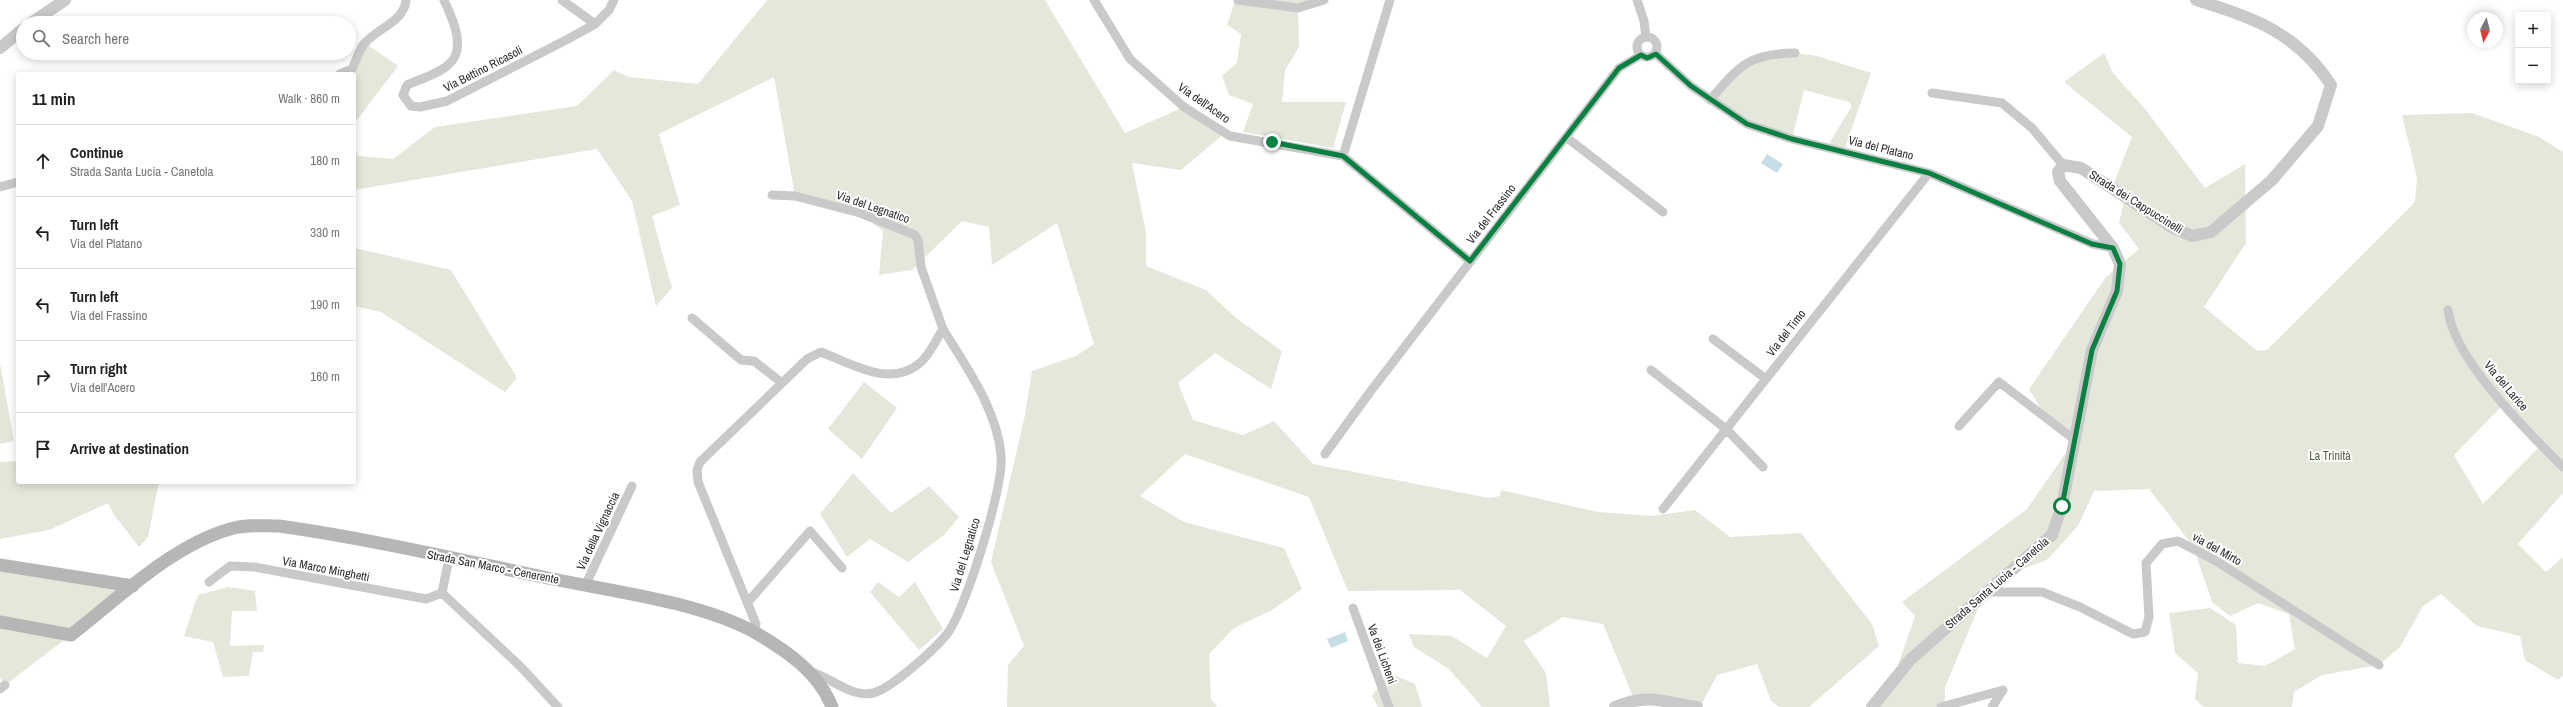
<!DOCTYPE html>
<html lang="en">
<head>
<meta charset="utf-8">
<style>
	body { margin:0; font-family:"Archivo Narrow",sans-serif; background:#f2f2f2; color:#222 }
	.controls { position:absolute; right:12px; top:12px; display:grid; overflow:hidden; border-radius:4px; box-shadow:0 2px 10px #0003 }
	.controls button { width:36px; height:36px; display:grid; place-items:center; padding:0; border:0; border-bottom:1px solid #e0e0e0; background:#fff; color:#222; font:20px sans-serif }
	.compass { position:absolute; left:2467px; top:12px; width:36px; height:36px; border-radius:50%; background:#fff; box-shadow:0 2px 10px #0003; rotate:187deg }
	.stop { position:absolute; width:12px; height:12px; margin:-9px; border:3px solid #0b8043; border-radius:50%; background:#fff }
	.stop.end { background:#0b8043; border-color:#fff; box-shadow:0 1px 4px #0008 }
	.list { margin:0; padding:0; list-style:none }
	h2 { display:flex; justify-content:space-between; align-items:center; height:52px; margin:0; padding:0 16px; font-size:17px }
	h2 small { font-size:13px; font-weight:400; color:#767676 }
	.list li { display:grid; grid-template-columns:26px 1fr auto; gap:12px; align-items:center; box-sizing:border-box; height:72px; padding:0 16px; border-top:1px solid #e0e0e0 }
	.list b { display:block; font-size:15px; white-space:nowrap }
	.list p { margin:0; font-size:13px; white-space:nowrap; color:#767676 }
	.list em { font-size:13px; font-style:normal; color:#767676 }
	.icon { flex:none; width:22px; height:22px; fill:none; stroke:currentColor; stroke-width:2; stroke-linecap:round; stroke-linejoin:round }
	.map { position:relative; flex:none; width:2563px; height:707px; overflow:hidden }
	.search { position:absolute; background:#fff; box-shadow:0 2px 10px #0003; left:16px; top:16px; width:340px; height:44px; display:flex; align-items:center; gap:10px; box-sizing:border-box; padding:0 14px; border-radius:22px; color:#767676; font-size:15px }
	.panel { position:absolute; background:#fff; box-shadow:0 2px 10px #0003; left:16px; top:72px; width:340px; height:412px; border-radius:4px }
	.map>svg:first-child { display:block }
	.green { fill:#e3e8da; fill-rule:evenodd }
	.water { fill:#c8dee6 }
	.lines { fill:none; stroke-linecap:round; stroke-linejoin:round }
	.minor { stroke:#c9c9c9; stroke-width:9 }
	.tertiary { stroke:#c9c9c9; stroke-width:12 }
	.secondary { stroke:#b6b6b6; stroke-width:13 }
	.route { stroke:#0b8043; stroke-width:5 }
	.labels { text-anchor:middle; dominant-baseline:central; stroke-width:4; stroke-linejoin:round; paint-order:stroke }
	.street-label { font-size:12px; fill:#2c2c2c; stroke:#fff }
	.park-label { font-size:12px; fill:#54613f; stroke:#fff }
</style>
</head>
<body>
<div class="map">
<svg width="2563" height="707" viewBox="0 0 2563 707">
	<rect width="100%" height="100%" fill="#fff"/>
	<path class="green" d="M767 0H1045L1125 133 1184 107 1225 133 1181 170 1132 163 1146 232V266L1206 290 1236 318 1282 351 1271 389 1215 353 1178 383 1193 420 1243 435 1274 421 1313 464 1489 498 1500 496 1501 490 1598 512 1652 516 1695 510 1730 537 1801 533 1872 624 1879 646 1809 707H1779L1771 701 1757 664 1717 675 1700 707 1634 699 1603 624 1563 617 1524 641 1546 673 1550 707H1482L1449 669 1414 647 1409 634 1452 636 1487 658 1506 626 1460 590 1348 591 1309 497 1185 454 1140 496 1184 522 1284 548 1302 589 1272 610 1234 628 1209 654 1211 699 1217 707H1007L1008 665 1024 646 991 562 1025 415 1032 371 1076 356 1094 344 1057 223 992 265 989 227 962 221 912 270 879 275 883 231 860 213 795 196 774 77 659 134 680 205 652 216 672 288 656 306 632 201 597 149 354 190V148L358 156 393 159 435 127 577 106 614 70 629 77 698 84Z
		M1235 0H1324L1298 8 1299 47 1285 70 1282 102H1346L1333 148 1243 132 1253 104 1229 95 1222 76 1237 63 1241 34 1227 25Z
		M365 43 398 66 354 124V74H340L352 69Z
		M1795 53 1817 56 1871 73 1844 151 1827 147 1852 106 1849 102 1804 90 1792 139 1767 132 1710 100 1748 61Z
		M2104 53 2113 73 2145 109 2205 188 2245 164 2246 243 2204 307 2257 351 2267 350 2415 202 2417 178 2402 115 2472 113 2539 137 2563 152V493L2518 544 2546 572 2563 557V675L2558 680 2525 660 2520 636 2477 626 2441 594 2423 606 2400 647 2379 665 2322 675 2294 692 2292 707H2204L2195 699 2198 673 2175 653 2169 613 2210 608 2236 625 2238 663 2265 666 2295 649 2289 614 2258 603 2230 616 2212 602 2196 555 2197 551 2149 489 2094 491 2078 526 2047 560 2002 577 1985 592 1945 687V707H1873L1893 680 1915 616 1902 602 2027 509 2074 441 2047 419 2029 389 2106 277 2139 249 2119 223 2125 197 2112 188 2132 137 2064 82ZM2504 404 2542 444 2483 504 2454 455Z
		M354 248 451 270 517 378 505 392 381 312 354 306Z
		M0 363 14 441 0 444Z
		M864 382 897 408 862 459 828 429Z
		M18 461V482H159L148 537 139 547 114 515 108 503 49 530 0 539V462Z
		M853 473 891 513 929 486 959 517 945 534 908 562 870 539 847 557 820 514Z
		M0 569 123 588 69 631 0 618Z
		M878 582 899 597 915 582 943 629 919 650 870 592Z
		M228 587 255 591 257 611H232L230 646 264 645 263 652H253L249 676 223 677 213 642 184 636 198 595Z
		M0 626 67 638 5 685 0 678Z
		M1389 673 1415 684 1422 707H1378L1372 696Z"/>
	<path class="water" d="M1767 154 1783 164 1777 173 1761 163Z
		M1345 632 1348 641 1331 648 1327 639Z"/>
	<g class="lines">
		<path class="minor" d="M444 0C452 17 467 49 449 64 439 74 420 79 407 85L403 95 411 106 420 107 447 101 568 39 595 24 609 10 614 0
			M562 0 595 24
			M1094 0 1130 59 1184 107 1230 136 1343 156 1470 261
			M1238 0 1298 8 1324 0
			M1637 0 1644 21 1646 37
			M1637 47a10 10 0 1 1 20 0a10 10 0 1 1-20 0Z
			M1656 54 1691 86 1747 124 1792 139 1929 173 2093 244 2113 248
			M340 74 352 69C356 61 359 50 364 44 377 28 404 22 406 0
			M1932 93 2002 103 2032 128 2063 165
			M1710 100C1739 66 1749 53 1795 53
			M1566 137 1663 212
			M1343 156 1390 0
			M0 187 18 182
			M2448 310C2454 360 2527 431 2563 467
			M692 318 741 360 754 361 782 383
			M1713 339 1766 379
			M1651 370 1726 429 1763 467
			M1959 426 1999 382 2075 440
			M1325 454 1370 392 1619 68 1641 55
			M1663 509 1929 173
			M209 582 230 566 254 567 426 599 442 593 449 558
			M585 586 632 486
			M1985 592H2042L2080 607 2133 634 2145 632 2149 617 2146 563 2162 544 2178 541 2216 561 2379 665
			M442 593 521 667 558 707
			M748 602 810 531 842 568
			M1353 608 1389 707
			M755 633 756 624 698 482 697 470 700 462 807 359 821 352C852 364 891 389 921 362 930 354 936 340 943 329L921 267 918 240 915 235 860 213 795 196 772 195
			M809 671C831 677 850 698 873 693 891 689 942 644 951 628 968 600 1004 486 1001 455 997 409 966 367 943 329
			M0 689 5 685
			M1941 707 2003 690 1992 707"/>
		<path class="tertiary" d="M31 23 65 0
			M0 48 23 29
			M1615 707C1649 693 1663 702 1697 707
			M1872 707 1910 660 2052 535 2062 506 2092 350 2117 291 2120 264 2113 248 2060 181 2058 172 2063 165 2081 168 2170 226 2192 236 2211 232 2272 180 2318 126 2331 85C2297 33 2253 17 2196 0"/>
		<path class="secondary" d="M0 565 133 586
			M0 622 71 635C119 598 171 546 230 529 246 524 263 526 279 526 372 539 465 561 558 580 618 592 702 603 756 633 787 651 819 673 832 707"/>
	</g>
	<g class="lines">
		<path class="route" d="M1272 142 1343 156 1470 261 1619 68 1641 55 1647 58 1656 54 1691 86 1747 124 1792 139 1929 173 2092 244 2113 248 2120 264 2117 291 2092 350 2062 506"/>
	</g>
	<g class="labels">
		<g class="street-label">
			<text transform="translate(483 69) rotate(-27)">Via Bettino Ricasoli</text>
			<text transform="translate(1204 103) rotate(35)">Via dell'Acero</text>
			<text transform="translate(1881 148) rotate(14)">Via del Platano</text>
			<text transform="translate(2136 202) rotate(32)">Strada dei Cappuccinelli</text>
			<text transform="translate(873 207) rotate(19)">Via del Legnatico</text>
			<text transform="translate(1491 214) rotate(-52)">Via del Frassino</text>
			<text transform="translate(1786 333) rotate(-52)">Via del Timo</text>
			<text transform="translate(2506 386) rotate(50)">Via del Larice</text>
			<text transform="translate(598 531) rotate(-65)">Via della Vignaccia</text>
			<text transform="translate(2217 549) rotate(29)">via del Mirto</text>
			<text transform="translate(965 555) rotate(-73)">Via del Legnatico</text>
			<text transform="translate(493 567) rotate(11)">Strada San Marco - Cenerente</text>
			<text transform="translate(326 569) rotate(11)">Via Marco Minghetti</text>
			<text transform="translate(1997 583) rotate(-41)">Strada Santa Lucia - Canetola</text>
			<text transform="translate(1382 654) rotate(70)">Va dei Licheni</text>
		</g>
		<g class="park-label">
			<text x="2330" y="456">La Trinità</text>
		</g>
	</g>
</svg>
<div class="controls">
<button>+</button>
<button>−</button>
</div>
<svg class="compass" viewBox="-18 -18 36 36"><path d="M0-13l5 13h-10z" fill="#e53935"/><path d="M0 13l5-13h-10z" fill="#767676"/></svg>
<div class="stop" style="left:2062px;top:506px"></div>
<div class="stop end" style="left:1272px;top:142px"></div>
<div class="search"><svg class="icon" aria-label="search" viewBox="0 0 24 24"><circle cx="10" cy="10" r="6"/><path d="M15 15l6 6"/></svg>Search here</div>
<section class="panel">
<h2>11 min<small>Walk · 860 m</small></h2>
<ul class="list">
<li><svg class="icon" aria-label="ahead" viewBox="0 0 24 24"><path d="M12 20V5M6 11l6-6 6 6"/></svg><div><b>Continue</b><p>Strada Santa Lucia - Canetola</p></div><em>180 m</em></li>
<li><svg class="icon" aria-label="left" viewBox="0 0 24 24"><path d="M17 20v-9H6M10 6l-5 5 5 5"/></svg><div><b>Turn left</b><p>Via del Platano</p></div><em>330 m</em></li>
<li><svg class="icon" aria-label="left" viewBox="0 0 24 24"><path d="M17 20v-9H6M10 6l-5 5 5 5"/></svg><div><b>Turn left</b><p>Via del Frassino</p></div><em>190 m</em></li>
<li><svg class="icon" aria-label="right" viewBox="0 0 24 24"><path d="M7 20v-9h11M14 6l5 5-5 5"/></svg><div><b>Turn right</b><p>Via dell'Acero</p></div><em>160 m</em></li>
<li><svg class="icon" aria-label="arrive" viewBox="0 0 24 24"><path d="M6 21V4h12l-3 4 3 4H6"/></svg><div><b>Arrive at destination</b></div></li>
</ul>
</section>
</div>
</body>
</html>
